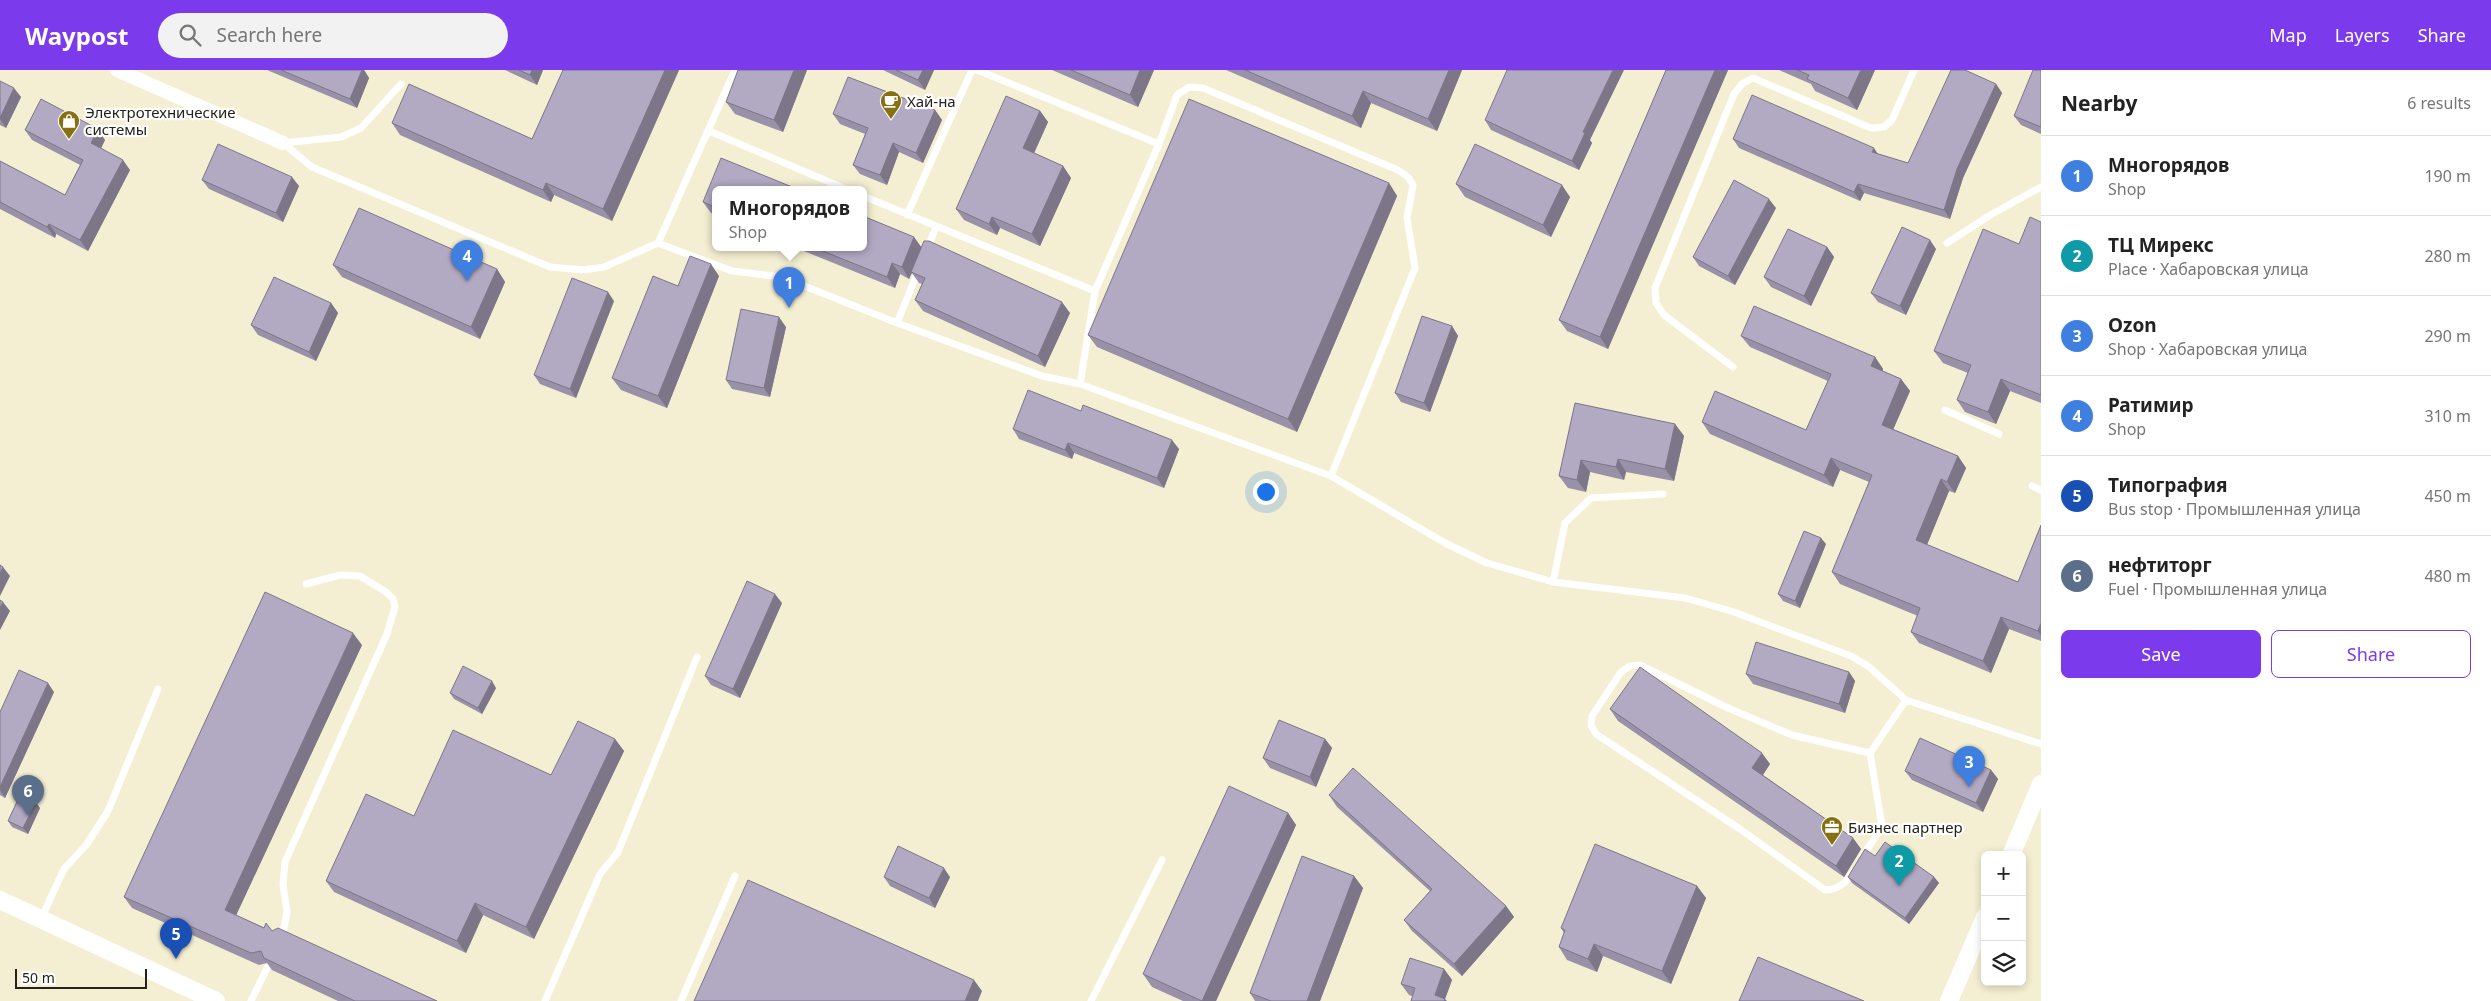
<!DOCTYPE html>
<html lang="en">
<head>
<meta charset="utf-8">
<style>
	body { margin:0; font-family:"Noto Sans",sans-serif; background:#f2f2f2; color:#222 }
	.controls { position:absolute; right:15px; bottom:15px; display:grid; overflow:hidden; border-radius:8px; box-shadow:0 2px 8px #0003 }
	.controls button { width:45px; height:45px; display:grid; place-items:center; padding:0; border:0; border-bottom:1px solid #e0e0e0; background:#fff; color:#222; font:25px sans-serif }
	.scale { position:absolute; left:15px; bottom:12px; width:132px; box-sizing:border-box; padding-left:5px; border:2px solid #252319; border-top:0; font-size:14px; line-height:18px; white-space:nowrap; color:#252319; -webkit-text-stroke:4px #fff; paint-order:stroke }
	.you { position:absolute; left:1265px; top:421px; width:18px; height:18px; margin:-12px; border:4px solid #fff; border-radius:50%; background:#1a73e8; box-shadow:0 0 0 8px #1a73e833 }
	.badge { display:grid; place-items:center; width:32px; height:32px; border-radius:50%; background:#7c3aed; color:#fff; font-size:16px; font-weight:700 }
	.pin { position:absolute; translate:-50% -41px; filter:drop-shadow(0 1px 2px #0008) }
	.pin::after { content:''; position:absolute; top:26px; width:18px; height:15px; background:inherit; clip-path:polygon(0 0,100% 0,50% 100%) }
	.popup { position:absolute; left:712px; top:116px; width:155px; height:65px; box-sizing:border-box; display:grid; place-content:center; border-radius:8px; background:#fff; filter:drop-shadow(0 1px 4px #0005); font-size:16px; white-space:nowrap; color:#767676 }
	.popup b { font-size:19px; color:#222 }
	.popup::after { content:''; position:absolute; left:50%; top:100%; margin-left:-10px; border:10px solid transparent; border-top-color:#fff }
	.list { margin:0; padding:0; list-style:none }
	h2 { display:flex; justify-content:space-between; align-items:center; height:65px; margin:0; padding:0 20px; font-size:21px }
	h2 small { font-size:16px; font-weight:400; color:#767676 }
	.list li { display:grid; grid-template-columns:32px 1fr auto; gap:15px; align-items:center; box-sizing:border-box; height:80px; padding:0 20px; border-top:1px solid #e0e0e0 }
	.list b { display:block; font-size:19px; white-space:nowrap }
	.list p { margin:0; font-size:16px; white-space:nowrap; color:#767676 }
	.list em { font-size:16px; font-style:normal; color:#767676 }
	.actions { display:flex; gap:10px; padding:15px 20px }
	.actions a { flex:1; padding:11px 0; border:1px solid #7c3aed; border-radius:8px; text-align:center; font-size:18px; color:#7c3aed }
	.actions .main { background:#7c3aed; color:#fff }
	.icon { flex:none; width:28px; height:28px; fill:none; stroke:currentColor; stroke-width:2; stroke-linecap:round; stroke-linejoin:round }
	.map { position:relative; flex:none; width:2041px; height:931px; overflow:hidden }
	header { display:flex; align-items:center; gap:30px; box-sizing:border-box; height:70px; padding:0 25px; background:#7c3aed; color:#fff }
	header strong { font-size:24px }
	nav { display:flex; gap:28px; margin-inline-start:auto; font-size:18px }
	.search { width:350px; height:45px; background:#f2f2f2; display:flex; align-items:center; gap:12px; box-sizing:border-box; padding:0 18px; border-radius:28px; color:#767676; font-size:19px }
	main { display:flex }
	aside { flex:1; background:#fff }
	.map>svg:first-child { display:block }
	.lines { fill:none; stroke-linecap:round; stroke-linejoin:round }
	.service { stroke:#fff; stroke-width:7 }
	.minor { stroke:#fff; stroke-width:14 }
	.tertiary { stroke:#fff; stroke-width:18 }
	.wall { fill:#9991a8 }
	.shaded-wall { fill:#7d7688 }
	.building { fill:#b2a9c3; stroke:#7d7688 }
	.labels { text-anchor:middle; dominant-baseline:central; stroke-width:4.5; stroke-linejoin:round; paint-order:stroke }
	.poi-label { font-size:15px; fill:#252319; stroke:#fff; text-anchor:start }
</style>
</head>
<body>
<header>
<strong>Waypost</strong>
<div class="search"><svg class="icon" aria-label="search" viewBox="0 0 24 24"><circle cx="10" cy="10" r="6"/><path d="M15 15l6 6"/></svg>Search here</div>
<nav><a>Map</a><a>Layers</a><a>Share</a></nav>
</header>
<main>
<div class="map">
<svg width="2041" height="931" viewBox="0 0 2041 931">
	<rect width="100%" height="100%" fill="#f4efd2"/>
	<g class="lines">
		<path class="service" d="M977 0 1159 74 1177 25 1189 17 1203 18 1398 100 1408 107 1413 115 1407 148 1415 198 1331 406
			M709 61 846 119
			M283 73 312 97 550 197 584 200 604 197 658 173 732 201 782 207 897 253 1042 306 1080 314 1331 406 1445 473 1487 493 1553 512 1685 528 1731 541 1851 586 1868 596 1906 630 2041 674
			M283 73 341 67 361 58 401 14
			M863 126 1095 221 1080 314
			M907 145 972 0
			M658 173 735 0
			M1947 173 1992 144 2041 117
			M927 180 936 157
			M1095 221 1159 74
			M897 253 919 199
			M1733 297 1664 245 1656 233 1655 218 1734 24 1742 14 1753 8 1871 58 1884 57 1892 50 1914 0
			M1945 340 1999 364
			M2032 416 2041 420
			M1553 512 1565 453 1591 428 1663 424
			M1863 786 1882 756 1870 683
			M1853 802C1845 814 1839 819 1825 820L1740 759 1596 664 1591 655 1592 646 1621 602 1630 596 1640 595 1728 638 1792 665 1870 683 1906 630
			M41 849 64 799 87 774 108 741 158 619
			M282 868 287 842 283 815 285 792 387 564 395 537 393 529 386 522 360 506 340 505 306 514
			M251 931 267 898
			M545 931 600 804 618 782 697 587
			M681 931 735 806
			M1091 931 1162 790"/>
		<path class="minor" d="M117 0 283 73"/>
		<path class="tertiary" d="M2011 785 2041 714
			M0 830 216 931
			M1949 931 1985 847"/>
	</g>
	<path class="wall" d="M267 0H364L369 8 357 38Z
		M505 0H543L537 15Z
		M563 0H679L612 151 554 125 551 132 400 65 392 53 532 69Z
		M807 0 783 62 735 44 726 32Z
		M883 0H934L925 20Z
		M1052 0H1154L1138 37Z
		M1226 0H1462L1437 61 1371 33 1361 58Z
		M1666 0H1728L1608 279 1567 261 1559 250Z
		M1779 0H1875L1857 40 1815 21 1811 14Z
		M2041 0V64L2021 55 2014 46Z
		M0 11 21 27 6 58 0 55Z
		M1996 14 2002 23 1963 108 1950 149 1864 123 1860 131 1739 78 1733 69 1878 84 1908 93Z
		M935 40 942 50 923 93 899 82 887 115 860 104 853 95 865 64 840 54 833 44Z
		M1040 41 1048 52 1034 83 1063 96 1071 108 1040 176 1000 158 997 165 964 150 956 139Z
		M1485 50 1590 70 1592 73 1579 100 1491 60Z
		M25 60 105 70 101 78 130 100 88 181 56 164 55 168 0 139V91L65 125 80 95 32 70Z
		M202 110 299 116 283 152 209 119Z
		M1389 113 1397 126 1297 362 1097 277 1088 265Z
		M1456 114 1570 127 1551 167 1465 127Z
		M715 119V145L711 143 703 132Z
		M1776 138 1735 215 1699 196 1693 187Z
		M2041 152V333L2010 321 1996 354 1965 342 1957 330 1968 303 1943 293 1934 281 2019 174Z
		M794 177H921L1070 243 1045 297 923 241 915 230 922 214 919 213 912 203 909 209 900 204 895 218Z
		M1827 177 1834 187 1811 236 1771 217 1764 207Z
		M1936 179 1906 245 1878 232 1871 223Z
		M333 195 497 199 505 212 480 269 342 207Z
		M719 206 667 338 621 320 612 308 678 216Z
		M614 231 576 328 540 314 534 305Z
		M331 233 338 243 316 291 258 265 251 255Z
		M1452 256 1458 266 1430 342 1401 332 1395 323Z
		M786 257 770 327 732 319 726 310Z
		M1741 266 1875 287 1883 299V301L1901 309 1910 321 1893 359 1958 386 1966 398 1955 423 1949 421 1927 475 2018 512 2041 455V571L2009 559 1991 603 1919 573 1911 562 1918 546 1840 514 1832 502 1869 412 1840 400 1833 417 1710 364 1702 352 1806 360 1828 311 1750 277Z
		M1575 333 1675 354 1684 366 1674 411 1626 402 1624 410 1590 402 1586 422 1568 418 1559 406Z
		M1013 359 1179 379 1164 418 1074 383 1072 389 1019 369Z
		M1826 474 1800 538 1783 531 1778 524Z
		M782 533 740 628 711 615 705 606Z
		M362 575 236 845 272 861 437 931H338L272 900 267 893 259 895 132 838 124 827Z
		M1849 602 1855 611 1845 643 1753 614 1746 604Z
		M496 618 482 644 454 629 450 623Z
		M54 622 5 728 0 725V642Z
		M1610 639 1770 694 1763 705 1853 768 1861 779 1844 807 1618 651Z
		M615 669 624 681 534 869 483 845 466 883 334 822 326 811 414 746 551 705Z
		M1325 669 1332 678 1316 717 1270 698 1263 688Z
		M1991 700 1998 709 1983 742 1912 710 1905 701Z
		M1329 725 1506 836 1514 847 1462 906 1412 861 1404 850 1430 821 1337 737Z
		M40 738 28 764 12 757 8 751Z
		M1288 743 1296 755 1216 931H1183L1152 917 1143 904Z
		M1875 786 1934 807 1939 813 1909 854 1852 813 1848 807Z
		M1354 806 1363 818 1320 931H1255L1250 923Z
		M884 807H950L935 838 890 816Z
		M1697 816 1706 828 1671 914 1603 886 1597 902 1567 890 1559 877 1564 863 1561 858Z
		M1444 899 1452 910 1445 929 1412 926 1409 925 1401 914Z"/>
	<path class="shaded-wall" d="M362 0H364L369 8 357 38 350 29Z
		M532 0H543L537 15 530 5Z
		M665 0H679L612 151 603 139Z
		M794 0H807L783 62 774 50Z
		M923 0H934L925 20 918 10Z
		M1140 0H1154L1138 37 1130 25Z
		M1449 0H1462L1437 61 1428 49Z
		M1613 0H1624L1590 70 1592 73 1579 100 1572 91 1583 62Z
		M1715 0H1728L1608 279 1600 267Z
		M1861 0H1875L1857 40 1848 28Z
		M1996 14 2002 23 1963 108 1950 149 1944 140 1957 99Z
		M14 18 21 27 6 58 0 49V48Z
		M1363 21 1371 33 1361 58 1352 46Z
		M935 40 942 50 923 93 916 83Z
		M1040 41 1048 52 1031 90 1023 78Z
		M98 59 105 70 98 84 91 73Z
		M893 73 899 82 887 115 880 105Z
		M1874 78 1880 87 1872 82Z
		M123 90 130 100 88 181 80 170Z
		M1063 96 1071 108 1040 176 1032 164Z
		M292 107 299 116 283 152 276 143Z
		M546 113 554 125 551 132 543 120Z
		M1389 113 1397 126 1297 362 1288 349Z
		M1858 114 1864 123 1860 131 1854 122Z
		M1562 115 1570 127 1551 167 1543 155Z
		M1769 129 1776 138 1735 215 1728 206Z
		M992 147 1000 158 997 165 989 154Z
		M49 154 56 164 55 168 47 157Z
		M914 167 922 178 909 209 902 197Z
		M1930 170 1936 179 1906 245 1900 236Z
		M1827 177 1834 187 1811 236 1804 226Z
		M892 193 900 204 895 218 887 207Z
		M711 194 719 206 667 338 658 326Z
		M497 199 505 212 480 269 471 257Z
		M608 222 614 231 576 328 570 319Z
		M1062 232 1070 243 1045 297 1038 286Z
		M331 233 338 243 316 291 309 282Z
		M779 247 786 257 770 327 764 318Z
		M1452 256 1458 266 1430 342 1424 333Z
		M1875 287 1883 299 1880 308 1871 296Z
		M1901 309 1910 321 1890 367 1882 355Z
		M2001 309 2010 321 1996 354 1988 342Z
		M1675 354 1684 366 1674 411 1665 399Z
		M1172 370 1179 379 1164 418 1157 408Z
		M1068 373 1074 383 1072 389 1065 380Z
		M1958 386 1966 398 1955 423 1947 412Z
		M1831 388 1840 400 1833 417 1824 405Z
		M1618 389 1626 402 1624 410 1616 397Z
		M1581 390 1590 402 1586 422 1577 410Z
		M1941 409 1949 421 1924 482 1916 470Z
		M1821 468 1826 474 1800 538 1795 531Z
		M3 497 10 506 0 526V504Z
		M775 524 782 533 740 628 733 619Z
		M3 532 10 541 0 560V538Z
		M2001 547 2009 559 1991 603 1983 591Z
		M2041 553V566L2038 561Z
		M353 563 362 575 233 852 225 840Z
		M1849 602 1855 611 1845 643 1839 634Z
		M492 611 496 618 482 644 478 638Z
		M48 613 54 622 5 728 0 720V717Z
		M615 669 624 681 534 869 526 857Z
		M1325 669 1332 678 1316 717 1310 707Z
		M1762 683 1770 694 1760 709 1752 698Z
		M1991 700 1998 709 1983 742 1976 733Z
		M36 732 40 738 28 764 23 758Z
		M1288 743 1296 755 1216 931H1202Z
		M1853 768 1861 779 1844 807 1836 796Z
		M944 798 950 807 935 838 929 828Z
		M1354 806 1363 818 1320 931H1307Z
		M1934 807 1939 813 1909 854 1905 848Z
		M1697 816 1706 828 1671 914 1662 901Z
		M475 833 483 845 466 883 457 871Z
		M1506 836 1514 847 1462 906 1454 894Z
		M1594 874 1603 886 1597 902 1588 889Z
		M1444 899 1452 910 1445 929 1447 931H1439L1435 925Z
		M974 910 982 921 978 931H965Z"/>
	<path class="building" d="M281 0H362L350 29Z
		M519 0H532L530 5Z
		M563 0H665L603 139 546 113 543 120 392 53 409 14 532 69Z
		M738 0H794L774 50 726 32Z
		M896 0H923L918 10Z
		M1071 0H1140L1130 25Z
		M1245 0H1449L1428 49 1363 21 1352 46Z
		M1507 0H1613L1583 62 1585 63 1572 91 1485 50Z
		M1666 0H1715L1600 267 1559 250Z
		M1797 0H1861L1848 28 1807 9 1809 5Z
		M1951 0H1965L1996 14 1957 99 1944 140 1858 114 1854 122 1733 69 1752 25 1874 78 1872 82 1908 93Z
		M2033 0H2041V57L2014 46Z
		M848 7 935 40 916 83 893 73 880 105 853 95 868 58 833 44Z
		M0 11 14 18 0 48Z
		M1006 26 1040 41 1023 78 1063 96 1032 164 992 147 989 154 956 139Z
		M41 29 98 59 91 73 123 90 80 170 49 154 47 157 0 132V91L65 125 83 90 25 60Z
		M1189 29 1389 113 1288 349 1088 265Z
		M218 74 292 107 276 143 202 110Z
		M1475 74 1562 115 1543 155 1456 114Z
		M721 88 797 119H715V137L703 132Z
		M1734 110 1769 129 1728 206 1693 187Z
		M359 138 497 199 471 257 333 195Z
		M863 146 914 167 902 197 892 193 887 207 813 177H863Z
		M2030 147 2041 152V325L2001 309 1988 342 1957 330 1971 295 1934 281 1983 159 2019 174Z
		M1902 157 1930 170 1900 236 1871 223Z
		M1788 159 1827 177 1804 226 1764 207Z
		M924 171H929L1062 232 1038 286 915 230 925 208 911 202Z
		M690 186 711 194 658 326 612 308 653 206 678 216Z
		M274 207 331 233 309 282 251 255Z
		M572 208 608 222 570 319 534 305Z
		M1754 236 1875 287 1871 296 1901 309 1882 355 1958 386 1947 412 1941 409 1916 470 2018 512 2041 455V553L2038 561 2001 547 1983 591 1911 562 1920 538 1832 502 1872 405 1831 388 1824 405 1702 352 1715 321 1806 360 1831 304 1741 266Z
		M741 239 779 247 764 318 726 310Z
		M1422 246 1452 256 1424 333 1395 323Z
		M1028 320 1081 341 1083 335 1172 370 1157 408 1068 373 1065 380 1013 359Z
		M1575 333 1675 354 1665 399 1618 389 1616 397 1581 390 1577 410 1559 406Z
		M1804 461 1821 468 1795 531 1778 524Z
		M0 495 3 497 0 504Z
		M747 511 775 524 733 619 705 606Z
		M265 522 353 563 225 840 264 858 266 853 272 861 278 858 437 931H355L264 888 261 881 251 883 124 827Z
		M0 530 3 532 0 538Z
		M1756 572 1849 602 1839 634 1746 604Z
		M463 596 492 611 478 638 450 623Z
		M1640 597 1762 683 1752 698 1853 768 1836 796 1610 639Z
		M19 600 48 613 0 717V642Z
		M1279 650 1325 669 1310 707 1263 688Z
		M578 651 615 669 526 857 475 833 457 871 326 811 366 724 414 746 453 660 551 705Z
		M1920 668 1991 700 1976 733 1905 701Z
		M1353 698 1506 836 1454 894 1404 850 1432 819 1329 725Z
		M1229 716 1288 743 1202 931 1143 904Z
		M20 725 36 732 23 758 8 751Z
		M1885 772 1934 807 1905 848 1848 807 1865 779 1875 786Z
		M1595 774 1697 816 1662 901 1594 874 1588 889 1559 877 1565 860 1561 858Z
		M898 776 944 798 929 828 884 807Z
		M1302 786 1354 806 1307 931H1271L1250 923Z
		M748 810 974 910 965 931H694Z
		M1758 887 1864 931H1739Z
		M1410 888 1444 899 1435 925 1445 929 1444 931H1411L1415 918 1401 914Z"/>
	<defs>
		<g id="cafe-pin" transform="scale(1.125)"><path d="M0 17L-7.5 6A9.5 9.5 0 1 1 7.5 6Z" fill="#867010" stroke="#fff"/><path d="M-5.5-4.5H6V0H3Q3 3.5 0 3.5H-2.5Q-5.5 3.5-5.5 0ZM3-3.2v2h1.7v-2ZM-6 4.5H4V6H-6Z" fill="#fff"/></g>
		<g id="shop-pin" transform="scale(1.125)"><path d="M0 17L-7.5 6A9.5 9.5 0 1 1 7.5 6Z" fill="#867010" stroke="#fff"/><path d="M-5-2.5h2.3a2.7 3.5 0 0 1 5.4 0H5L5.5 6h-11ZM-1.5-2.5h3a1.5 2.3 0 0 0-3 0Z" fill="#fff"/></g>
		<g id="office-pin" transform="scale(1.125)"><path d="M0 17L-7.5 6A9.5 9.5 0 1 1 7.5 6Z" fill="#867010" stroke="#fff"/><path d="M-6-3h4V-5.5h4V-3h4V5H-6ZM-1-4.5V-3h2v-1.5ZM-6 0V1H6V0Z" fill="#fff"/></g>
	</defs>
	<g fill-rule="evenodd">
		<use href="#cafe-pin" x="891" y="31"/>
		<use href="#shop-pin" x="69" y="51"/>
		<use href="#office-pin" x="1832" y="757"/>
	</g>
	<g class="labels">
		<g class="poi-label">
			<text x="907" y="31">Хай-на</text>
			<text x="85" y="42">Электротехнические<tspan x="85" dy="17">системы</tspan></text>
			<text x="1848" y="757">Бизнес партнер</text>
		</g>
	</g>
</svg>
<div class="controls">
<button>+</button>
<button>−</button>
<button><svg class="icon" aria-label="layers" viewBox="0 0 24 24"><path d="M12 4l9 5-9 5-9-5zM3 14l9 5 9-5"/></svg></button>
</div>
<div class="scale">50 m</div>
<div class="you"></div>
<div class="pin badge" style="left:789px;top:238px;background:#3f7fe0">1</div>
<div class="popup"><b>Многорядов</b>Shop</div>
<div class="pin badge" style="left:1899px;top:816px;background:#0f9aa8">2</div>
<div class="pin badge" style="left:1969px;top:717px;background:#3f7fe0">3</div>
<div class="pin badge" style="left:467px;top:211px;background:#3f7fe0">4</div>
<div class="pin badge" style="left:176px;top:889px;background:#1a4fb4">5</div>
<div class="pin badge" style="left:28px;top:746px;background:#5c6f8a">6</div>
</div>
<aside>
<h2>Nearby<small>6 results</small></h2>
<ul class="list">
<li><span class="badge" style="background:#3f7fe0">1</span><div><b>Многорядов</b><p>Shop</p></div><em>190 m</em></li>
<li><span class="badge" style="background:#0f9aa8">2</span><div><b>ТЦ Мирекс</b><p>Place · Хабаровская улица</p></div><em>280 m</em></li>
<li><span class="badge" style="background:#3f7fe0">3</span><div><b>Ozon</b><p>Shop · Хабаровская улица</p></div><em>290 m</em></li>
<li><span class="badge" style="background:#3f7fe0">4</span><div><b>Ратимир</b><p>Shop</p></div><em>310 m</em></li>
<li><span class="badge" style="background:#1a4fb4">5</span><div><b>Типография</b><p>Bus stop · Промышленная улица</p></div><em>450 m</em></li>
<li><span class="badge" style="background:#5c6f8a">6</span><div><b>нефтиторг</b><p>Fuel · Промышленная улица</p></div><em>480 m</em></li>
</ul>
<div class="actions"><a class="main">Save</a><a>Share</a></div>
</aside>
</main>
</body>
</html>
